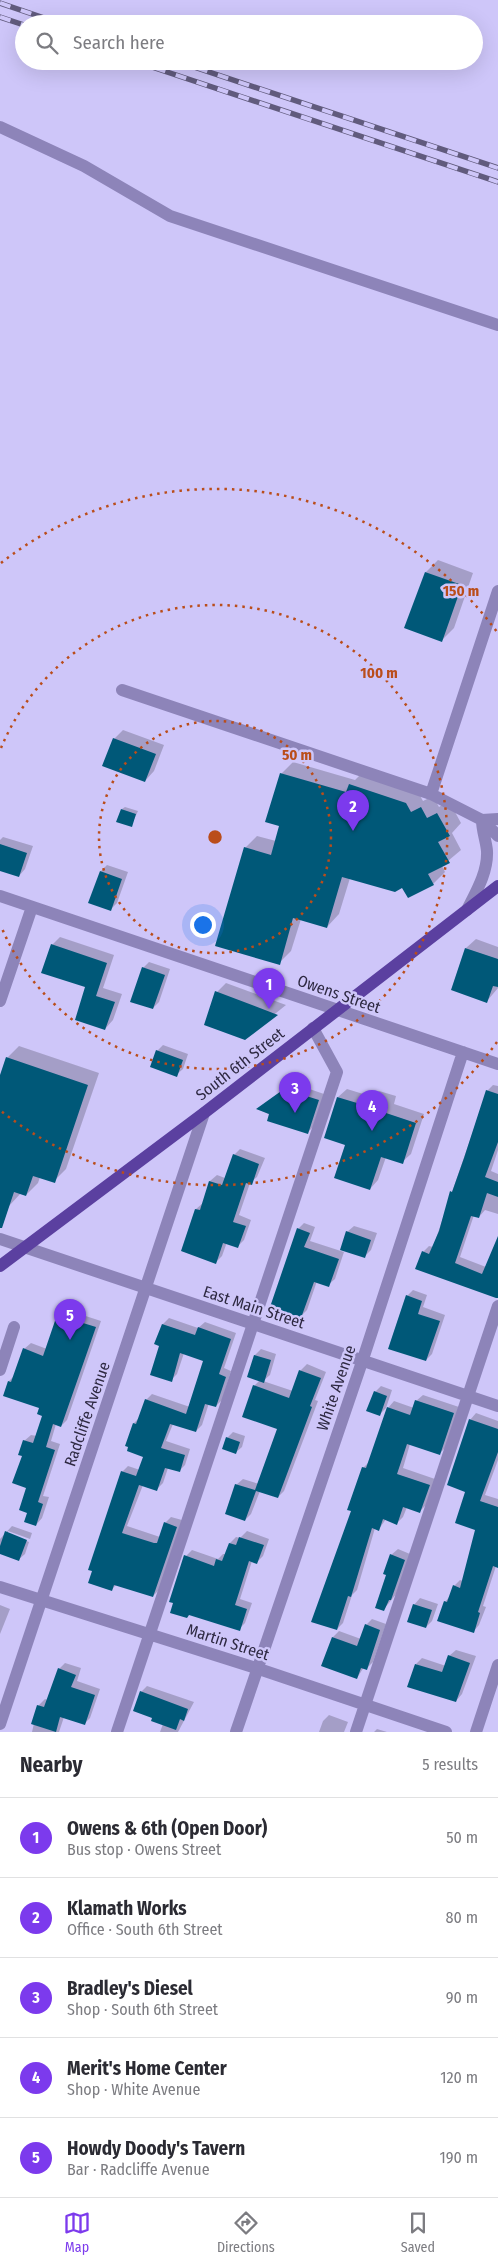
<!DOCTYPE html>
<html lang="en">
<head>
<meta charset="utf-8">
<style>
	body { margin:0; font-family:"Fira Sans Condensed",sans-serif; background:#f2f2f3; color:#2b2b33 }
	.you { position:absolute; left:202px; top:924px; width:18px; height:18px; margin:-12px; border:4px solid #fff; border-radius:50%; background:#1a73e8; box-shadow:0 0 0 8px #1a73e833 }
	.badge { display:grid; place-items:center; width:32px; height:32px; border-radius:50%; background:#7c3aed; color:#fff; font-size:16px; font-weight:700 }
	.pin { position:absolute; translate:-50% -41px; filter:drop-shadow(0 1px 2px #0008) }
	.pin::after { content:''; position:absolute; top:26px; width:18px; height:15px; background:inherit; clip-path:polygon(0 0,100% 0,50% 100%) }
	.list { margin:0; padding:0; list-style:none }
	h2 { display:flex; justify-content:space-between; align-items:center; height:65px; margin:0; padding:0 20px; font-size:21px }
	h2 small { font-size:16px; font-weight:400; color:#7c7c81 }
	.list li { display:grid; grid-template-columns:32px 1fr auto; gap:15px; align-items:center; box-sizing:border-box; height:80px; padding:0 20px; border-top:1px solid #e1e1e2 }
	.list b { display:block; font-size:19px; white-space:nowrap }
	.list p { margin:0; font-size:16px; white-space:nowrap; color:#7c7c81 }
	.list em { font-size:16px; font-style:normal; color:#7c7c81 }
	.icon { flex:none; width:28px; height:28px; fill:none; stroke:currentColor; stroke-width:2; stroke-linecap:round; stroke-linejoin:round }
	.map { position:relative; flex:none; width:498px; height:1732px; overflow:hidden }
	.search { position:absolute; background:#fff; box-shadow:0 5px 20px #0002; left:15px; right:15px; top:15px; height:55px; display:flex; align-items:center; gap:12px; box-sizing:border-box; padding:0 18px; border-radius:28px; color:#7c7c81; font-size:19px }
	.sheet { height:465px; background:#fff }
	nav { display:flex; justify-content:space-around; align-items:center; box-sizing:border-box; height:70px; border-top:1px solid #e1e1e2; background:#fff; font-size:14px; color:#7c7c81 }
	nav a { display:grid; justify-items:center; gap:2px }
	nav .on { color:#7c3aed }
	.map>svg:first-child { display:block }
	.shadow { fill:#0003 }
	.building { fill:#005878 }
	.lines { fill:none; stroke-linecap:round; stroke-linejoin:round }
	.minor { stroke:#8d84b9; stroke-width:12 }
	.major { stroke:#5b40a0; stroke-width:12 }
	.rail-casing { stroke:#615b7d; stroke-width:5.5 }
	.rail { stroke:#cec6f9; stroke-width:4; stroke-dasharray:11; stroke-linecap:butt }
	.ring { fill:none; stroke:#ba4d1a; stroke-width:2.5; stroke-dasharray:2.5 5 }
	.labels { text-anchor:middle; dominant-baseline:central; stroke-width:5; stroke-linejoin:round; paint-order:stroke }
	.street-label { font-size:16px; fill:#2e2942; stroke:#cec6f9 }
	.centre { fill:#ba4d1a; stroke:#cec6f9; stroke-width:2.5 }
	.ring-label { font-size:15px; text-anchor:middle; font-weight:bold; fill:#ba4d1a; stroke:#cec6f9; stroke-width:5; stroke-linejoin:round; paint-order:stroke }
</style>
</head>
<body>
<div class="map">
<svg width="498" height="1732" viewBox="0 0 498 1732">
	<rect width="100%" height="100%" fill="#cec6f9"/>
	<path class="shadow" d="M438 560 473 573 454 628 442 640 426 572Z
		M123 730 164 745 154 771 145 781 114 739Z
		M293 762 355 780 362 773 418 792 423 801 433 796 439 807 449 801 461 823 452 833 461 850 442 866 445 872 433 884 403 886 350 878 339 914 327 927 301 919 291 951 279 963 245 848 257 836 276 841 281 825V774Z
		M125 807 138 811 131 826 122 809Z
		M3 837 33 846 25 869 19 876 0 870V840Z
		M107 865 128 872 117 903 111 909 101 871Z
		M60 937 114 955 103 988 122 994 113 1020 105 1029 87 987 52 945Z
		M476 939 498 947V988L487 1001 466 948Z
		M149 962 170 969 159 1002 153 1008 143 968Z
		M226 983 286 1005 245 1038 217 992Z
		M163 1045 188 1054 183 1069 176 1075 157 1051Z
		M19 1046 99 1073 66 1169 54 1181 40 1177 38 1183 26 1195 21 1193 9 1206 0 1203V1079L7 1058Z
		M292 1083 324 1094 313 1127 307 1133 258 1109Z
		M493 1085 498 1086V1150L491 1171 498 1174V1214L485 1210 479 1217 474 1215 460 1257 486 1267 498 1245V1297L423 1252 429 1246 433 1247 487 1091Z
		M347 1089 373 1097 379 1091 396 1096 394 1104 424 1114 411 1154 402 1162 386 1157 378 1180 370 1189 346 1144 338 1097Z
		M240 1149 265 1158 257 1177 250 1183 239 1215 251 1220 244 1240 238 1246 227 1242 222 1256 216 1262 182 1251 196 1209 203 1203 210 1181 217 1175 225 1178 234 1155Z
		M304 1223 315 1227 310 1241 344 1252 335 1279 328 1285 317 1281 307 1310 301 1316 298 1229Z
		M354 1226 377 1233 371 1250 365 1256 347 1232Z
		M413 1290 427 1295 423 1307 445 1315 432 1354 426 1360 407 1296Z
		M64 1309 101 1321 67 1420 61 1426 56 1424 51 1441 60 1444 43 1496 49 1497 42 1518 36 1525 28 1512 24 1441 31 1435 37 1436 44 1415 41 1407 9 1381 15 1375 24 1349 31 1343 47 1349 58 1315Z
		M169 1318 198 1328 205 1322 236 1333 224 1368 231 1371 222 1400 216 1406 209 1403 202 1425 196 1431 173 1424 166 1441 190 1449 185 1465 179 1471 168 1468 163 1483 157 1489 143 1485 127 1526 160 1537 165 1523 171 1517 182 1520 159 1590 153 1596 117 1584 112 1589 93 1570 122 1472 128 1466 140 1470 144 1456 134 1423 139 1418 146 1400 152 1394 190 1407 205 1361 184 1353 177 1374 171 1380 161 1345 156 1343 163 1324Z
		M261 1349 276 1354 270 1375 263 1381 293 1391 300 1371 307 1364 326 1372 315 1400 318 1401 284 1491 278 1497 260 1491 251 1514 245 1520 236 1485 243 1479 259 1484 279 1428 254 1386 260 1380 248 1376 255 1355Z
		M381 1386 392 1390 386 1408 380 1414 375 1392Z
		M423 1395 459 1407 446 1447 439 1454 410 1444 403 1468 435 1479 426 1505 420 1511 407 1507 403 1517 397 1523 386 1519 379 1529 375 1528 357 1590 352 1595 343 1623 337 1629 352 1511 363 1468 369 1462 388 1408 394 1401 414 1408 416 1401Z
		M476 1413 498 1421V1460L485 1495 498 1499V1566H496L483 1606 486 1607 479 1625 473 1632 445 1602 450 1596 454 1586 460 1580 463 1581 477 1529 467 1491 470 1420Z
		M233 1432 245 1436 242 1447 235 1453 227 1438Z
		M12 1526 32 1533 30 1539 8 1531V1534L29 1542 25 1554 18 1560 0 1553V1539Z
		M247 1531 269 1539 263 1556 257 1562 252 1561 240 1599 252 1603 245 1623 239 1629 186 1556 192 1550 218 1559 223 1554H226L230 1543 236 1537 240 1538Z
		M398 1549 410 1554 397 1593 384 1609 391 1555Z
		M420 1598 438 1604 432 1621 426 1627 414 1605Z
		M0 1605 10 1609 0 1634Z
		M372 1619 386 1624 373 1662 367 1668 364 1667 357 1678 333 1637 339 1631 361 1639 366 1625Z
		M456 1650 476 1656 462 1694 456 1701 416 1664 422 1658 446 1666 449 1656Z
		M65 1663 81 1668 77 1681 100 1689 90 1718 84 1724 64 1717 59 1732H32L38 1706 45 1699 48 1700 59 1669Z
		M147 1686 194 1702 178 1732H160L163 1724 154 1717 141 1692Z
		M329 1715 348 1722 344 1732H319L323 1721Z
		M377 1729 387 1732H374Z"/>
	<path class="building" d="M425 572 462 585 442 642 404 628Z
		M113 738 156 754 145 782 102 766Z
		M280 773 346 792 349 784 406 803 411 812 421 807 427 818 437 813 450 836 438 842 450 863 428 874 434 885 408 898 402 888 395 892 342 877 327 928 293 918 280 965 215 946 244 847 271 855 279 826 265 822Z
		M121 809 136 814 132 827 116 822Z
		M0 844 27 853 19 877 0 871Z
		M100 871 122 879 111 911 88 903Z
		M51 944 107 963 96 996 115 1002 105 1030 75 1020 85 987 41 973Z
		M465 948 498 959V987L493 986 487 1003 451 990Z
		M142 967 165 975 153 1009 130 1002Z
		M215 991 278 1015 245 1040 204 1025Z
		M156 1050 183 1060 177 1077 150 1067Z
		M6 1057 88 1085 55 1183 33 1176 26 1196 14 1192 2 1228H0V1075Z
		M284 1089 319 1100 308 1134 267 1121 269 1114 256 1109Z
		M486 1090 498 1094V1142L485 1177 498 1182V1197L487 1193 479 1218 471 1216 455 1263 482 1274 498 1236V1298H496L415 1269 422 1251 429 1254 439 1231 450 1191 452 1192 464 1158Z
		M337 1097 367 1106 369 1099 388 1105 386 1113 416 1123 403 1164 381 1157 370 1190 334 1178 345 1145 324 1138Z
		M233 1154 259 1164 252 1185 246 1183 233 1222 246 1226 238 1248 223 1243 216 1264 181 1251 195 1209 200 1210 209 1181 222 1185Z
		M297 1228 310 1233 304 1247 339 1259 329 1287 314 1282 301 1318 270 1307Z
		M346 1231 371 1240 365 1258 340 1250Z
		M406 1295 422 1301 418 1314 440 1321 426 1361 388 1349Z
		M57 1315 96 1327 61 1427 53 1424 46 1447 55 1450 38 1502 43 1504 36 1526 24 1522 27 1513 19 1510 26 1488 12 1483 22 1456 18 1455 23 1440 33 1443 42 1416 37 1414 39 1408 3 1396 8 1381 11 1382 23 1348 43 1356Z
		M162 1324 195 1335 198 1327 231 1339 219 1374 226 1377 216 1407 205 1404 196 1432 170 1424 161 1448 185 1455 180 1472 165 1468 157 1491 139 1485 122 1533 154 1543H157L164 1522 177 1527 153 1597 114 1585 112 1591 88 1583 92 1571 88 1570 121 1471 136 1476 143 1457 127 1451 128 1447 125 1446 133 1423 136 1424 145 1399 186 1414 203 1361 180 1353 172 1382 150 1375 159 1346 154 1344Z
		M254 1355 271 1360 264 1383 247 1377Z
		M299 1370 321 1378 310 1406 312 1407 278 1498 256 1491 245 1521 225 1514 235 1484 255 1490 277 1429 242 1417 253 1385 289 1398Z
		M374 1391 387 1396 380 1416 366 1411Z
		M415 1400 454 1413 440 1455 407 1444 397 1474 430 1485 420 1513 403 1507 397 1525 383 1519 379 1531 372 1528 351 1597 348 1596 337 1630 311 1622 351 1511 347 1510 362 1467 366 1468 387 1407 410 1415Z
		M469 1419 498 1429V1452L480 1501 498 1507V1568L493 1566 478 1612 480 1613 474 1633 437 1621 444 1601 447 1602 453 1585 460 1588 475 1530 455 1523 465 1492 447 1485Z
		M226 1437 240 1442 236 1454 222 1449Z
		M5 1531 27 1540 19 1561 0 1554V1546Z
		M239 1537 264 1545 257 1564 249 1561 235 1605 247 1609 240 1631 189 1615 187 1618 170 1613 173 1603 169 1602 184 1555 214 1566 216 1559 222 1561 229 1543 236 1545Z
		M390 1554 405 1560 391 1600H389L384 1611 375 1608 386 1575 383 1574Z
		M413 1604 432 1610 426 1628 407 1622Z
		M365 1624 380 1630 367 1670 361 1668 357 1679 321 1666 332 1637 357 1646Z
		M448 1655 470 1663 456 1702 407 1687 415 1664 442 1672Z
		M58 1668 76 1675 71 1687 95 1695 85 1725 60 1717 56 1732 31 1724 37 1705 44 1707Z
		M140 1691 188 1709 184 1721 180 1719 176 1730 151 1721 152 1718 133 1711Z"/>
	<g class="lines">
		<path class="minor" d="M0 127 84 166 170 216 498 325
			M122 690 431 794 482 820 498 819
			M431 794 498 591
			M482 820 498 836
			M0 896 498 1064
			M467 910C476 892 488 872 487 851 486 840 482 831 482 820
			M0 1001 32 907
			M0 1239 498 1406
			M0 1370 14 1327
			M0 1587 256 1668 446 1732
			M0 1724 204 1113
			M117 1732 337 1072 313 1028
			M236 1732 363 1359 463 1052
			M356 1732 498 1306
			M476 1732 498 1665"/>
		<path class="major" d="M0 1266 204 1113 498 886"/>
		<g class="rail-casing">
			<path id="rail" d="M0 3 62 24
				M0 17 24 25
				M134 61 498 182
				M176 61 498 168"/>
		</g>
		<use href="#rail" class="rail"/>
	</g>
	<g class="ring">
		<circle cx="215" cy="837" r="116"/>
		<path d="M1 748A232 232 0 1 1 1 926"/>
		<path d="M497 1042A348 348 0 0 1 1 1111M1 563A348 348 0 0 1 497 632"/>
	</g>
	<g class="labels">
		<g class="street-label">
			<text transform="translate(339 994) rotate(19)">Owens Street</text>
			<text transform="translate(240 1064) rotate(-38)">South 6th Street</text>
			<text transform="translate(254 1307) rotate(18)">East Main Street</text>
			<text transform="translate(336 1388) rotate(-71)">White Avenue</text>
			<text transform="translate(87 1414) rotate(-71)">Radcliffe Avenue</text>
			<text transform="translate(228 1642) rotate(18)">Martin Street</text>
		</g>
	</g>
	<circle cx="215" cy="837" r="8" class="centre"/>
	<g class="ring-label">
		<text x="461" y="596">150 m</text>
		<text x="379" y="678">100 m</text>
		<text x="297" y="760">50 m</text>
	</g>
</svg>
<div class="you"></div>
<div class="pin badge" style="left:269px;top:1009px">1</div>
<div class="pin badge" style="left:353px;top:831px">2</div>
<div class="pin badge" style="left:295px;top:1113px">3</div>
<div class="pin badge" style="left:372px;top:1131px">4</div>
<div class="pin badge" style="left:70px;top:1340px">5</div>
<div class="search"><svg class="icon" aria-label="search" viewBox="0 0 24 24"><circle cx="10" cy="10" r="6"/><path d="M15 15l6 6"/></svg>Search here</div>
</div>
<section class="sheet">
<h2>Nearby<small>5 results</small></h2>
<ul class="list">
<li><span class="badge">1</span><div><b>Owens &amp; 6th (Open Door)</b><p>Bus stop · Owens Street</p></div><em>50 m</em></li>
<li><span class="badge">2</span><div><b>Klamath Works</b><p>Office · South 6th Street</p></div><em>80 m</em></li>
<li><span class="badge">3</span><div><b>Bradley's Diesel</b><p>Shop · South 6th Street</p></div><em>90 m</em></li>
<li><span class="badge">4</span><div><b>Merit's Home Center</b><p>Shop · White Avenue</p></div><em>120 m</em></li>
<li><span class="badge">5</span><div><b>Howdy Doody's Tavern</b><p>Bar · Radcliffe Avenue</p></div><em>190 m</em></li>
</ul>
</section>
<nav>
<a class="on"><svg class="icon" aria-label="map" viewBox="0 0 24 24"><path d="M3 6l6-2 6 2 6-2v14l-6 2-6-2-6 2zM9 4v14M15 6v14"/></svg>Map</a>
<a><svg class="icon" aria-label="directions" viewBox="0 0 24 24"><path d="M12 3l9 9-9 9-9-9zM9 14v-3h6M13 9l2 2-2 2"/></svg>Directions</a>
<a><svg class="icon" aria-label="saved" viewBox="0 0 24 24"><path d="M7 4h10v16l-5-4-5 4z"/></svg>Saved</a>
</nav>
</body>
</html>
